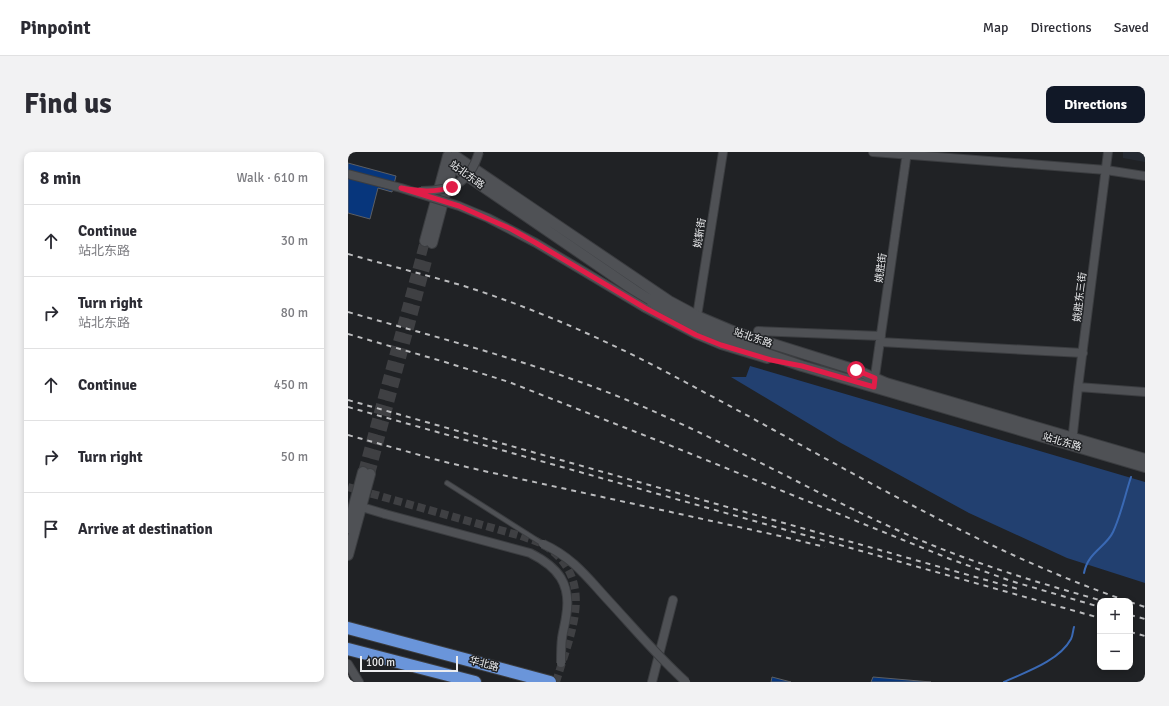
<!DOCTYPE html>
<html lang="en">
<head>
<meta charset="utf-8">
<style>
	body { margin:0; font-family:Signika,"Noto Sans SC",sans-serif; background:#f2f2f3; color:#2b2b33 }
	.controls { position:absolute; right:12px; bottom:12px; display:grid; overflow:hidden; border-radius:8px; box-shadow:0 2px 6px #0003 }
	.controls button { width:36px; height:36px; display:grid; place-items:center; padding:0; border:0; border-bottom:1px solid #e1e1e2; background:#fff; color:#2b2b33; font:20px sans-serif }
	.scale { position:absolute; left:12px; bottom:10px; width:98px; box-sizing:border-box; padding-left:4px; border:2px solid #ecedef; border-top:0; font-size:11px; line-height:14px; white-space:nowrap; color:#ecedef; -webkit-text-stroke:3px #202225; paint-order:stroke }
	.stop { position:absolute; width:12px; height:12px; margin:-9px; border:3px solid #e11d48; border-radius:50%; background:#fff }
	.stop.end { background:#e11d48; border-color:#fff; box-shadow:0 1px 4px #0008 }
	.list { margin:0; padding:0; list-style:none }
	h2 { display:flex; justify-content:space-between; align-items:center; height:52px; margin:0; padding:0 16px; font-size:17px }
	h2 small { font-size:13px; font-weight:400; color:#7c7c81 }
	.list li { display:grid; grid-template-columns:26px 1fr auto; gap:12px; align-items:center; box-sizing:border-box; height:72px; padding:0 16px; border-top:1px solid #e1e1e2 }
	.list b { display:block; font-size:15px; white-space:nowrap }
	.list p { margin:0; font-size:13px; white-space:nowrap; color:#7c7c81 }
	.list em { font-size:13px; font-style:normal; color:#7c7c81 }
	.icon { flex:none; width:22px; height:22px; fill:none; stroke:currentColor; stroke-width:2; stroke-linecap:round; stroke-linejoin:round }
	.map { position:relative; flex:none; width:797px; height:530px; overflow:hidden; border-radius:8px }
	header { display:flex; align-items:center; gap:24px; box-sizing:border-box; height:56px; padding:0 20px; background:#fff; border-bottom:1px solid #e1e1e2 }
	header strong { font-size:19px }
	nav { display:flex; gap:22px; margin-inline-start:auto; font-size:14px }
	.intro { display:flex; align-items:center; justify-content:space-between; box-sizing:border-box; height:96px; padding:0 24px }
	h1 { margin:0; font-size:28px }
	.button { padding:10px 18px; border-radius:8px; background:#111827; color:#fff; font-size:14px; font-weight:700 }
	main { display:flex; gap:24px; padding:0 24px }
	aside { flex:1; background:#fff; border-radius:8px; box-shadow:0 2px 6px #0003 }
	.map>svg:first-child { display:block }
	.built { fill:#262b33 }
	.green { fill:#224070 }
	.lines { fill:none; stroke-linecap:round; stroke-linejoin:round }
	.stream { stroke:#3a69b4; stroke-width:2 }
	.building { fill:#07367c; stroke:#5d5f63 }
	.minor-tunnel { stroke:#3f4043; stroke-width:8; stroke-dasharray:8 4; stroke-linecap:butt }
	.tertiary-tunnel { stroke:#3f4043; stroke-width:10; stroke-dasharray:10 5; stroke-linecap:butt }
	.service-casing { stroke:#3b3d40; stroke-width:6 }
	.minor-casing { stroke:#3b3d40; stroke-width:10 }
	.tertiary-casing { stroke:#3b3d40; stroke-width:12 }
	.trunk-casing { stroke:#3b3d40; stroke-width:14 }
	.service { stroke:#4f5155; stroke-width:4 }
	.minor { stroke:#4f5155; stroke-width:8 }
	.tertiary { stroke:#4f5155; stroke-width:10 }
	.trunk { stroke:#6a95da; stroke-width:12 }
	.rail { stroke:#bbbcbe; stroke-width:2; stroke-dasharray:5 5; stroke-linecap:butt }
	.minor-bridge-casing { stroke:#3b3d40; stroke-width:10; stroke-linecap:butt }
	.minor-bridge { stroke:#4f5155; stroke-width:8 }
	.route { stroke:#e11d48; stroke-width:5 }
	.labels { text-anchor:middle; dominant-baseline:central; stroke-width:3; stroke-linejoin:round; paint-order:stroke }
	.street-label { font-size:10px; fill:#ecedef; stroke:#202225 }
</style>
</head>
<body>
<header>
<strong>Pinpoint</strong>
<nav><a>Map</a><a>Directions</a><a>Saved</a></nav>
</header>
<div class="intro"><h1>Find us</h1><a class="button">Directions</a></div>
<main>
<aside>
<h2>8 min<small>Walk · 610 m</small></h2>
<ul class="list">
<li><svg class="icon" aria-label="ahead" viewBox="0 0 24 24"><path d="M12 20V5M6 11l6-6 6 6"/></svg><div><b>Continue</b><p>站北东路</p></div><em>30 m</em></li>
<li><svg class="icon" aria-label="right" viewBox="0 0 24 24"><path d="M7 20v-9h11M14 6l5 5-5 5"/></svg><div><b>Turn right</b><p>站北东路</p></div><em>80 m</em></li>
<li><svg class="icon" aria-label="ahead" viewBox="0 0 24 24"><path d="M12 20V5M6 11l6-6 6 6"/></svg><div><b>Continue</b></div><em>450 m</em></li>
<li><svg class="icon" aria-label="right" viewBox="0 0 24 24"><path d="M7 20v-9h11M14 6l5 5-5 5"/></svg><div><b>Turn right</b></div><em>50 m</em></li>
<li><svg class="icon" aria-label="arrive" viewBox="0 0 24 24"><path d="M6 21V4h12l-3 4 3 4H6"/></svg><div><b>Arrive at destination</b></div></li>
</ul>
</aside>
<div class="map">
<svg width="797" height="530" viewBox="0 0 797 530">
	<rect width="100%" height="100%" fill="#202225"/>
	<path class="built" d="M775 0H797V10L775 6Z"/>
	<path class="green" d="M402 214 797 330V431L719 406 621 361 493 291 383 225H398Z"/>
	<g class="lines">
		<path class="stream" d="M736 421C740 400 758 395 765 380 773 363 777 343 783 325
			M656 530C678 520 711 509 723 487 725 483 725 478 726 475"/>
	</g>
	<path class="building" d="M0 11 48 24 44 40 30 36 22 67 0 61Z
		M424 525 443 530H423Z
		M525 525 583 530H523Z"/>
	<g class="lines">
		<path class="minor-tunnel" d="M0 335 173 384C181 387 190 389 196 393 250 428 222 482 208 530"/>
		<path class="tertiary-tunnel" d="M15 320 77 89
			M22 322 80 105"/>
		<g class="service-casing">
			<path id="service" d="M99 331 195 392"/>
		</g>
		<g class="minor-casing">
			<path id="minor" d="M525 0 758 18 797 24
				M297 156 349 183 373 193 419 207
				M349 164 375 0
				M410 179 533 184
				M532 190 735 201
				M526 231 559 0
				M730 235 797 240
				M724 290 730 235 760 0
				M7 353 37 362
				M0 512 11 530
				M304 530 325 448"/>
		</g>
		<g class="tertiary-casing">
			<path id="tertiary" d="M77 89 100 4
				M84 91 106 8
				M797 307 538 231 508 218 387 180 349 164 321 149 107 4 99 10 286 138 317 158 348 174 386 190 419 202 454 214 797 315
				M0 376 15 320
				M0 403 22 322"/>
		</g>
		<g class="trunk-casing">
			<path id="trunk" d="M0 476 202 530
				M0 497 127 530"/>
		</g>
		<use href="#service" class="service"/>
		<use href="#minor" class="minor"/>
		<use href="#tertiary" class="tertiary"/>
		<use href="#trunk" class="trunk"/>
		<path class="rail" d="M0 102C39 113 78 123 116 134 166 150 216 170 264 193 299 209 333 228 367 246 501 318 634 399 779 449
			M0 160C98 188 197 213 291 253 378 290 461 338 547 377 614 408 684 429 755 449
			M0 182 97 210 161 230 326 295 602 407 663 429 752 455
			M0 248 670 437
			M0 255 752 466
			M0 283 93 309 136 319 432 384 477 395
			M782 450 797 455
			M782 463 797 467
			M782 480 797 484"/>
		<g class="minor-bridge-casing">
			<path id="minor-bridge" d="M0 22 53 36 111 54 140 66 188 91 297 156
				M73 39C104 39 122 31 131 0
				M37 362 182 401C210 415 224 432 218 465 217 472 215 479 214 486 213 494 213 502 213 511
				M195 392C224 405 239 425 260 448 285 475 310 505 338 530"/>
		</g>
		<use href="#minor-bridge" class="minor-bridge"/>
	</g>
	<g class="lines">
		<path class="route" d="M104 35C86 41 70 39 53 36L111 54 163 77 188 91 297 156 348 183 373 193 423 208 454 214 526 235 527 226 508 218"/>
	</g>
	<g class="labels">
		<g class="street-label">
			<text transform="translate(119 23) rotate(36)">站北东路</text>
			<text transform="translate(352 81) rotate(-81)">姚靳街</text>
			<text transform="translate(533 116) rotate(-82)">姚胜街</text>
			<text transform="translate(732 145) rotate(-83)">姚胜东三街</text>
			<text transform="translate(405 186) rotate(19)">站北东路</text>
			<text transform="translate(714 290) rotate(16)">站北东路</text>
			<text transform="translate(136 512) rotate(15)">华北路</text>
		</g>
	</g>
</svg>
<div class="controls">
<button>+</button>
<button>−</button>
</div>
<div class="scale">100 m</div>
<div class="stop" style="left:508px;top:218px"></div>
<div class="stop end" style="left:104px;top:35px"></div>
</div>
</main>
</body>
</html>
